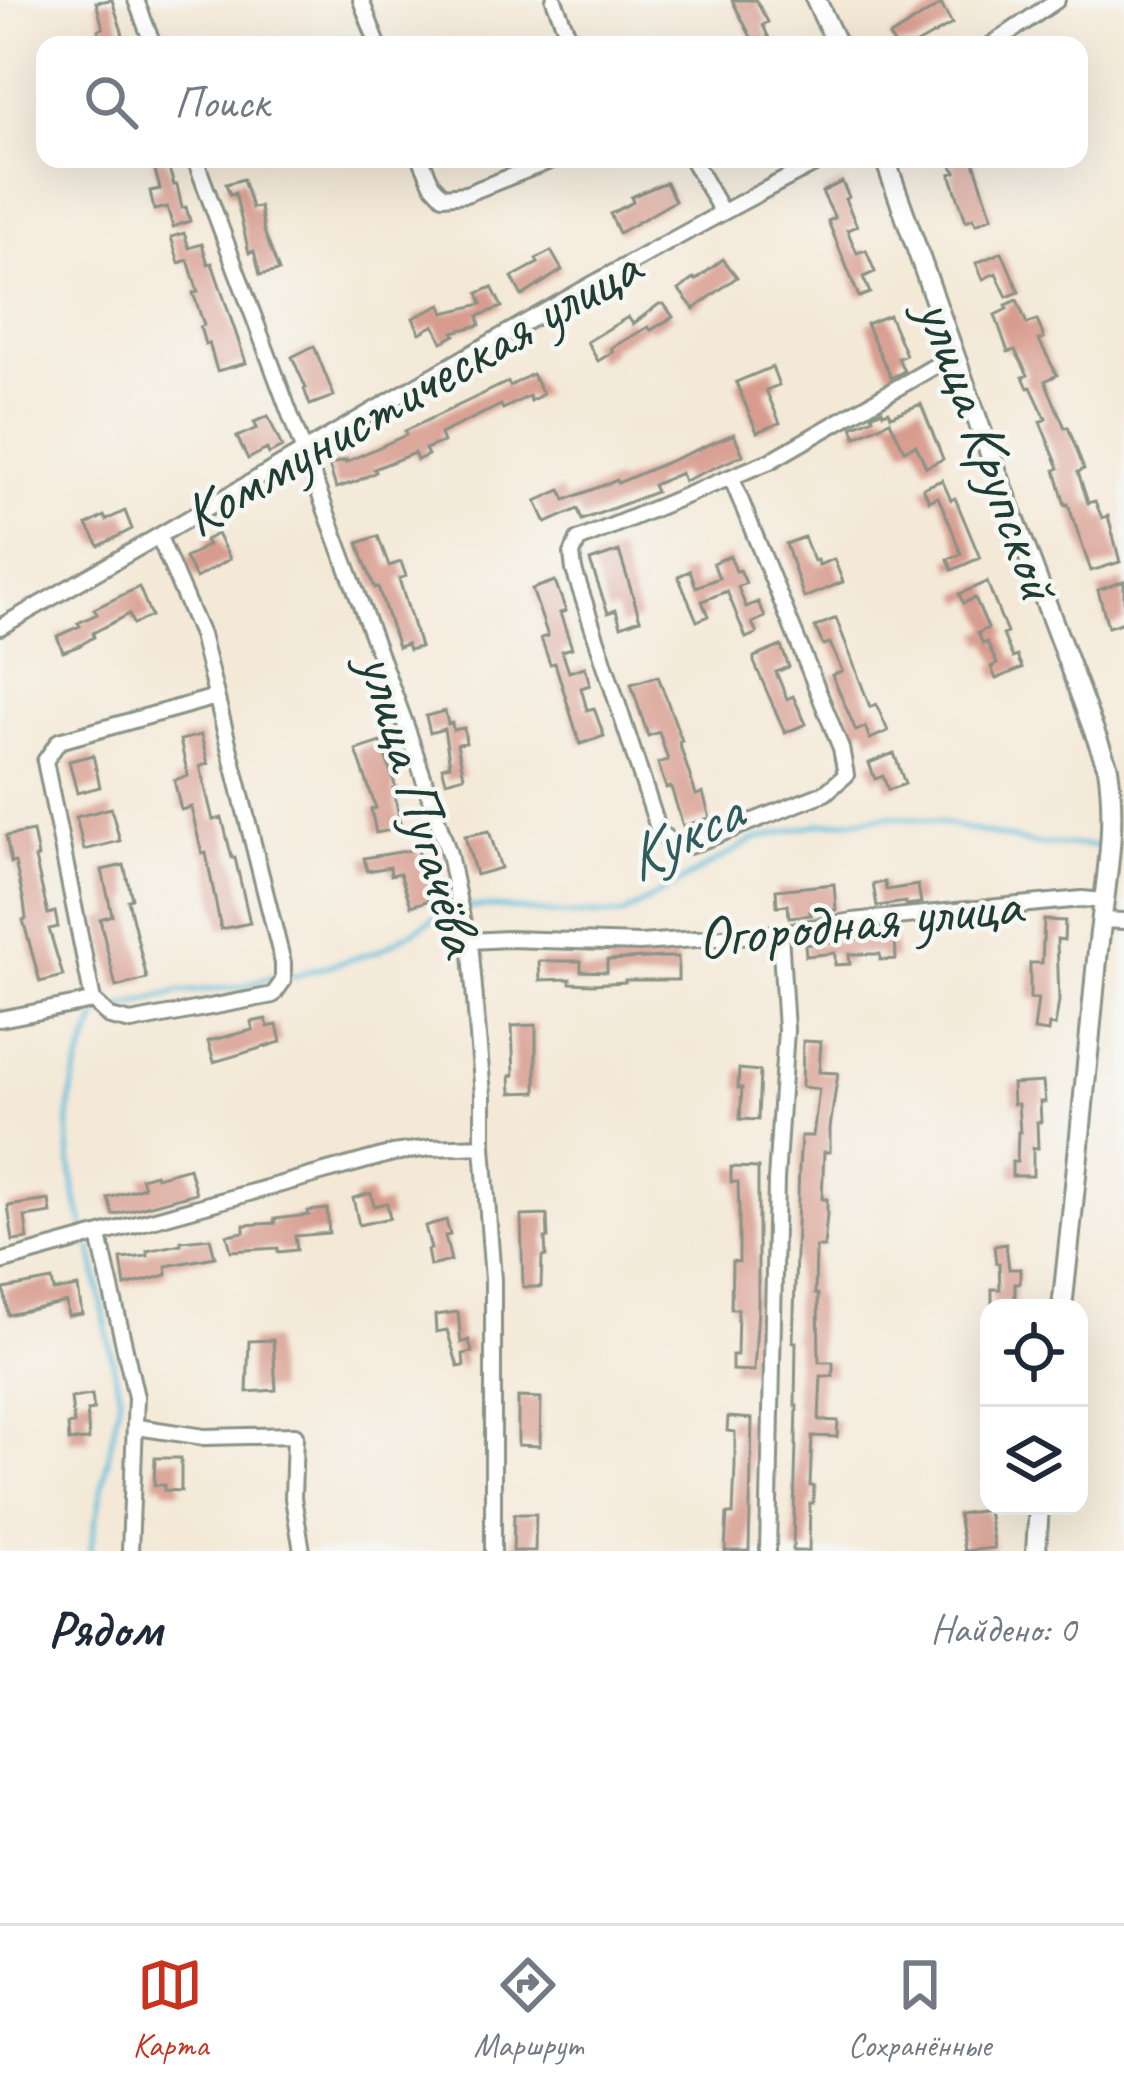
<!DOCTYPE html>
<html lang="ru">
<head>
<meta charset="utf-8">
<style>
	body { margin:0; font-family:Caveat,sans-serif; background:#f2f2f3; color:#1f2937 }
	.controls { position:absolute; right:36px; bottom:36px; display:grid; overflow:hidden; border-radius:24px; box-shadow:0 12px 48px #0002 }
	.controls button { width:108px; height:108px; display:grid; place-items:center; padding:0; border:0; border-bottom:3px solid #e0e1e3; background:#fff; color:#1f2937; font:60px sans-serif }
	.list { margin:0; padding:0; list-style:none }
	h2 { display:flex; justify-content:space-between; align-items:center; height:156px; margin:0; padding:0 48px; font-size:51px }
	h2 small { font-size:39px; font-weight:400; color:#747a83 }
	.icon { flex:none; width:66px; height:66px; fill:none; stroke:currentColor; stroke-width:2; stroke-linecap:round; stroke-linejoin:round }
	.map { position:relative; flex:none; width:1124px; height:1551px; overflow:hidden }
	.search { position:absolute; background:#fff; box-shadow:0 12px 48px #0002; left:36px; right:36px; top:36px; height:132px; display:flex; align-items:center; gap:30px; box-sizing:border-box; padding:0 42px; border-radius:24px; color:#747a83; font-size:45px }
	.sheet { height:372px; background:#fff }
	nav { display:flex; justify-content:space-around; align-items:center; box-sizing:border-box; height:168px; border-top:3px solid #e0e1e3; background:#fff; font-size:33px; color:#747a83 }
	nav a { display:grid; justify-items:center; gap:6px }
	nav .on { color:#c8321e }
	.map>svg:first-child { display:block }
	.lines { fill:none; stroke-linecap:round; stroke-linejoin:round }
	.stream { stroke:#5ebddc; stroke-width:4.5 }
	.building { fill:#d89c8f }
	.minor-casing { stroke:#8a9386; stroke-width:20 }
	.tertiary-casing { stroke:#8a9386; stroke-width:24 }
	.minor { stroke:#fff; stroke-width:14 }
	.tertiary { stroke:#fff; stroke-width:18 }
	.labels { text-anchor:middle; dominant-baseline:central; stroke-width:9; stroke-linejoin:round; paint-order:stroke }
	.street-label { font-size:60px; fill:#1f3d34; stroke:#f6f6f2 }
	.water-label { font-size:63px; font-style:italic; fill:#2f5d5e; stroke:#f6f6f2 }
</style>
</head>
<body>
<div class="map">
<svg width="1124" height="1551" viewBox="0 0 1124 1551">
	<rect width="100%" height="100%" fill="#f6f6f2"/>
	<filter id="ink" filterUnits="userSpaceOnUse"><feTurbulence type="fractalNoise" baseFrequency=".00833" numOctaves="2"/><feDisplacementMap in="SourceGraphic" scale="24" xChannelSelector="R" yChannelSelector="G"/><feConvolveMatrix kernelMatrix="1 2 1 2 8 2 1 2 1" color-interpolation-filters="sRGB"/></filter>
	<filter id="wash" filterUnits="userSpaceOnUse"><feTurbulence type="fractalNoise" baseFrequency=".004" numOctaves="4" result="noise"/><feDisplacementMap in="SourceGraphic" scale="48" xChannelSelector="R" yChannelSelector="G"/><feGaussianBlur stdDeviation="2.7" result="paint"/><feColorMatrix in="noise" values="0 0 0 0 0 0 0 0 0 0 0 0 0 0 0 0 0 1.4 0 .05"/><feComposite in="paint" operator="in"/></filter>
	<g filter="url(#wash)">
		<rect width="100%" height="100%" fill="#f4e9d7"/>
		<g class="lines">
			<path class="stream" d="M465 907H496L560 914 622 915 755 839 818 824 891 816 937 822 1034 844 1106 846
				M290 977 379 951 454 907
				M116 1009 177 992 241 987 275 976
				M87 1234C70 1192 63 1126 74 1082 79 1060 89 1039 97 1018
				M90 1551 120 1397 91 1248"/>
		</g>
		<g id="blocks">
			<path class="building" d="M112 0 124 38 102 44 98 30 103 28 96 2Z
				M732 0H756L768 22 763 25 772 45H755Z
				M941 4 952 24 915 45H895L889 37Z
				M152 159H166L174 185H177L182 208 186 207 190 221 173 227 167 207 154 210 150 191 160 189Z
				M947 159H973L992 217 976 224 973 218 966 221 950 174 956 172Z
				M243 179 252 208 260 207 264 231 279 271 260 275 254 251 249 253 235 193 230 195 226 184Z
				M666 182 675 201 619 233 610 214 633 202 631 197Z
				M842 182 849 197 845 199 857 226 847 230 857 253 866 250 875 272 863 277 870 293 859 297 828 221 835 218 822 192Z
				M184 233 189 248 202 244 208 264 212 263 246 363 217 371 209 343 205 344 200 327 204 325 193 293 198 292 188 260 179 263 171 237Z
				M551 251 562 270 522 296 512 277 538 263 536 259Z
				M1002 252 1019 292 1007 297 996 273 983 279 976 263Z
				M723 259 737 277 694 309 679 290 694 278 696 280Z
				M492 287 502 307 478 316 480 325 453 332 455 335 442 342 434 325 420 333 413 318 441 305 444 313 482 304 478 293Z
				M1017 300 1027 324 1037 320 1044 338 1039 340 1057 375 1045 381 1065 428 1068 427 1084 469 1078 472 1088 503 1095 501 1102 518 1108 516 1120 562 1091 571 1068 504 1065 505 1055 470 1059 468 1040 422 1046 419 1031 387 1028 388 1023 377 1028 375 1015 350 1008 352 995 315 1007 309 1006 305Z
				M659 304H664L673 317 651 330 648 327 611 348 613 352 598 361 587 342 628 317 633 324Z
				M889 315 906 355 898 358 904 371 891 378 866 324Z
				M314 346 334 396 310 405 304 389 306 388 292 357Z
				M772 367 779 385 766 390 780 423 757 432 736 382Z
				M532 374 543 394 531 401 529 396 503 409 501 405 440 434 443 442 425 449 428 455 417 460 414 453 374 469 376 472 355 482 336 488 329 465 346 460V462L406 435 405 431 508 382 510 386Z
				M921 404 943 459 926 467 916 445 904 450 890 421 856 437 852 427 873 418 872 415 882 410 883 413 889 411 891 416Z
				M268 416 282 447 269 454 267 449 248 459 237 437 257 428 254 422Z
				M734 434 743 455 684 481 681 473 653 485 656 492 582 520 578 509 546 523 536 501 561 490 565 500 617 480 618 483Z
				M942 480 951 500 955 498 980 558 952 570 948 559 961 554 950 524 938 497 929 501 923 488Z
				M125 511 132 529 99 546 87 525 104 516 106 520Z
				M217 534 230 559 196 578 185 558 208 545 205 540Z
				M378 536 389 566 401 562 406 576 399 579 420 647 409 650 407 644 398 647 378 587 375 588 363 558 358 543Z
				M804 537 814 561 817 560 819 565 834 559 843 582 804 598 786 544Z
				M619 551 640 619 621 626 616 610 608 613 590 561Z
				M730 556 736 571 740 570 746 583 738 587 746 607 758 602 765 617 752 623 757 633 746 638 727 591 702 601 708 616 697 621 678 576 690 571 696 587 719 578 713 563Z
				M555 581 566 611 560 613 572 648 562 651 569 672 585 667 590 685 581 688 587 710 594 708 604 736 580 744 555 663 550 664 541 638 548 636 532 589Z
				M1124 581V622L1108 627 1098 590Z
				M987 582 1007 633 1003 635 1013 658 1017 656 1022 668 996 679 991 667 997 664 987 642 983 644 978 633 988 628 975 598 963 603 959 594Z
				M139 587 151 616 133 624 129 614 93 633 94 637 79 646 63 652 57 636 80 626 78 623 97 614 94 609Z
				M836 618 870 707 876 704 888 731 870 739 865 727 856 731 832 675 842 671 830 643 823 645 815 627Z
				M781 646 789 667 776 672 787 699 793 696 806 724 785 733 754 662V657Z
				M658 676 682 741 679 742 696 795 703 793 710 818 683 826 671 787 666 788 658 763 668 760 659 732 648 736 631 684Z
				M445 711 448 724 452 723 453 730 464 728 466 743 457 744 464 776 446 781 442 767 450 765 444 729 430 733 426 716Z
				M201 735 208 764 200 766 213 820 222 818 232 858H235L250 923 221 929 206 853 202 854 191 807 181 810 174 780 188 776 180 740Z
				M381 742 396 788H393L401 828 376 833 371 809 376 808 356 750Z
				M894 753 905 784 888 790 883 776 875 779 869 763Z
				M93 755 100 787 77 793 69 761Z
				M111 808 120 841 84 850 76 817Z
				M33 831 38 857 35 858 48 914 55 912 58 927 49 929 63 976 40 982 23 920 26 919 24 902 15 862 11 863 6 836Z
				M489 831 501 868 476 875 465 836Z
				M418 849 424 882 427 881 433 899 411 906 400 873 391 875 390 867 367 871 364 858Z
				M124 865 132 899 128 900 147 979 116 987 100 919 112 915 102 870Z
				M885 882 886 890 918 885 921 903 906 905V902L877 906 873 884Z
				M834 884 836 910 810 912 811 915 789 917 788 905 777 906 776 890Z
				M1044 920 1065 921 1064 940 1057 939 1059 1001 1055 1026 1049 1025 1048 1032 1034 1030 1038 999H1030V963H1042Z
				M895 934 896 959 880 960V954H849L850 964 835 965V953L806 956 805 945Z
				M665 957H678V980H625V982L592 984 570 983V979L540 980 539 961H581V971L607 972V960Z
				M266 1019 268 1027 277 1025 281 1042 214 1062 208 1041 253 1030 251 1022Z
				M536 1025V1092L511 1093 510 1076 514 1075 512 1026Z
				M803 1041 821 1042 819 1072 838 1073 830 1128V1152H824L822 1199H827V1214L824 1247H816L815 1294H818L819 1362H833V1376H821L819 1420 838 1421 837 1437 812 1436 810 1486H814L813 1503H810L809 1551H793L797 1406H795L796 1342H793L799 1167 801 1136H813L819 1089 802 1087Z
				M739 1069 760 1071 758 1120 740 1119 742 1088H738Z
				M1043 1082 1045 1102H1040L1041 1122H1037L1038 1148H1033V1176H1012V1162H1017L1018 1132H1020L1018 1104H1013L1012 1084Z
				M731 1167 758 1168V1309L754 1371 732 1370V1355H737L738 1309H731L732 1261 739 1262V1212L738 1182H731Z
				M189 1168 196 1193 113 1215 108 1198 144 1187 141 1178 155 1174 156 1177Z
				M371 1193 374 1206 387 1203 390 1218 359 1225 353 1198Z
				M49 1200 51 1213 25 1217 28 1239 13 1241 8 1206Z
				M327 1209 329 1233 295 1236 297 1250 278 1252V1248L231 1251 227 1235 244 1232V1225L275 1223 274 1219 309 1215 308 1211Z
				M547 1215 548 1238H545L546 1256 542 1257 541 1287H523L521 1216Z
				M446 1220 450 1235 445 1236 451 1261 430 1266 427 1250 431 1249 425 1226Z
				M210 1238 215 1257 166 1266 167 1275 125 1286 121 1259 148 1256 147 1251 181 1244V1241Z
				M1006 1244 1009 1269H1020V1283H1015V1303L992 1304V1289H1000L999 1263H996L994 1246Z
				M52 1280 54 1291 78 1287 82 1314 68 1316 66 1302 8 1315 4 1289Z
				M458 1312 461 1343 469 1340 472 1352 463 1354 464 1366 458 1367 447 1330 436 1332 435 1315Z
				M273 1340 276 1390 247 1392 249 1341Z
				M92 1395 94 1410 87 1411 89 1440 69 1441 68 1425 74 1424 71 1398Z
				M518 1397 541 1398 540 1446 518 1445Z
				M728 1417 752 1419 749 1551H725L727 1514H733L735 1466V1432L727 1431Z
				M155 1458H181V1491L164 1490V1485H154Z
				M988 1510 994 1548 964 1551 958 1514Z
				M514 1514H536L535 1551H513Z"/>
		</g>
	</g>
	<g filter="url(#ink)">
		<use href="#blocks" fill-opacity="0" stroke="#8a9386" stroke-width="3"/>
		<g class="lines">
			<g class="minor-casing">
				<path id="minor" d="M136 0 153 45
					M361 0 378 45
					M554 0 572 45
					M991 45 1057 0
					M195 159 406 726 449 854 462 918 470 941 483 1095V1146L493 1280V1551
					M421 159 432 184 443 196 466 194 555 159
					M692 159 722 212
					M732 479 841 748 846 775 825 793 689 846 672 844 659 831 574 570 572 554 578 540 770 461 935 366 956 357
					M0 627C275 472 543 304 824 159
					M1101 920 1124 921
					M470 941 508 939 640 943 780 933 853 921 1082 899 1104 901
					M93 1001 45 761 59 741 216 697
					M0 1019 93 1001 110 1017 131 1022 273 995 283 981V963L201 635 159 537
					M99 1236 136 1397 130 1551
					M0 1262 393 1153 430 1148 483 1146
					M137 1427 204 1437 295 1435 293 1498 302 1551
					M768 1551 776 1180 786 1030 780 933"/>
			</g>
			<g class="tertiary-casing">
				<path id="tertiary" d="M816 0 837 45
					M885 159 980 427 1108 768C1118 833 1103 895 1097 960 1086 1076 1075 1192 1062 1308
					M1036 1551 1039 1506"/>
			</g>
			<use href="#minor" class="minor"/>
			<use href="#tertiary" class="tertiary"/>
		</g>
	</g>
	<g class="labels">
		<g class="street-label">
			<text transform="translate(411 391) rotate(-30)">Коммунистическая улица</text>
			<text transform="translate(989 449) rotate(70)">улица Крупской</text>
			<text transform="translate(421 804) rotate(74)">улица Пугачёва</text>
			<text transform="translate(859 921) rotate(-6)">Огородная улица</text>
		</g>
		<g class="water-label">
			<text transform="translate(682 836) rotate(-27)">Кукса</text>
		</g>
	</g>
</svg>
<div class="controls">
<button><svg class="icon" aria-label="locate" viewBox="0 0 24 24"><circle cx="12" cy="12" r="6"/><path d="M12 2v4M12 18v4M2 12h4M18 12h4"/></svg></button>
<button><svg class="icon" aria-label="layers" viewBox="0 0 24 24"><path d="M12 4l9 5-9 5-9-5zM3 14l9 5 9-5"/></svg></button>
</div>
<div class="search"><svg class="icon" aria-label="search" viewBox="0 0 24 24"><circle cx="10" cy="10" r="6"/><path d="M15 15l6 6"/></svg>Поиск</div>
</div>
<section class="sheet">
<h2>Рядом<small>Найдено: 0</small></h2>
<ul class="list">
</ul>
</section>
<nav>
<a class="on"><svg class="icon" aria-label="map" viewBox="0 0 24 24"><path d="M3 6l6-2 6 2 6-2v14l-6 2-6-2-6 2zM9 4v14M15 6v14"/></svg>Карта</a>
<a><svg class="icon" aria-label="directions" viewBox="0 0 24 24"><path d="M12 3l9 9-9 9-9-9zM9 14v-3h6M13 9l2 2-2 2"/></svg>Маршрут</a>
<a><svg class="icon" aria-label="saved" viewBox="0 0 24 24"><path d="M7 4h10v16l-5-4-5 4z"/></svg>Сохранённые</a>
</nav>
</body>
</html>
